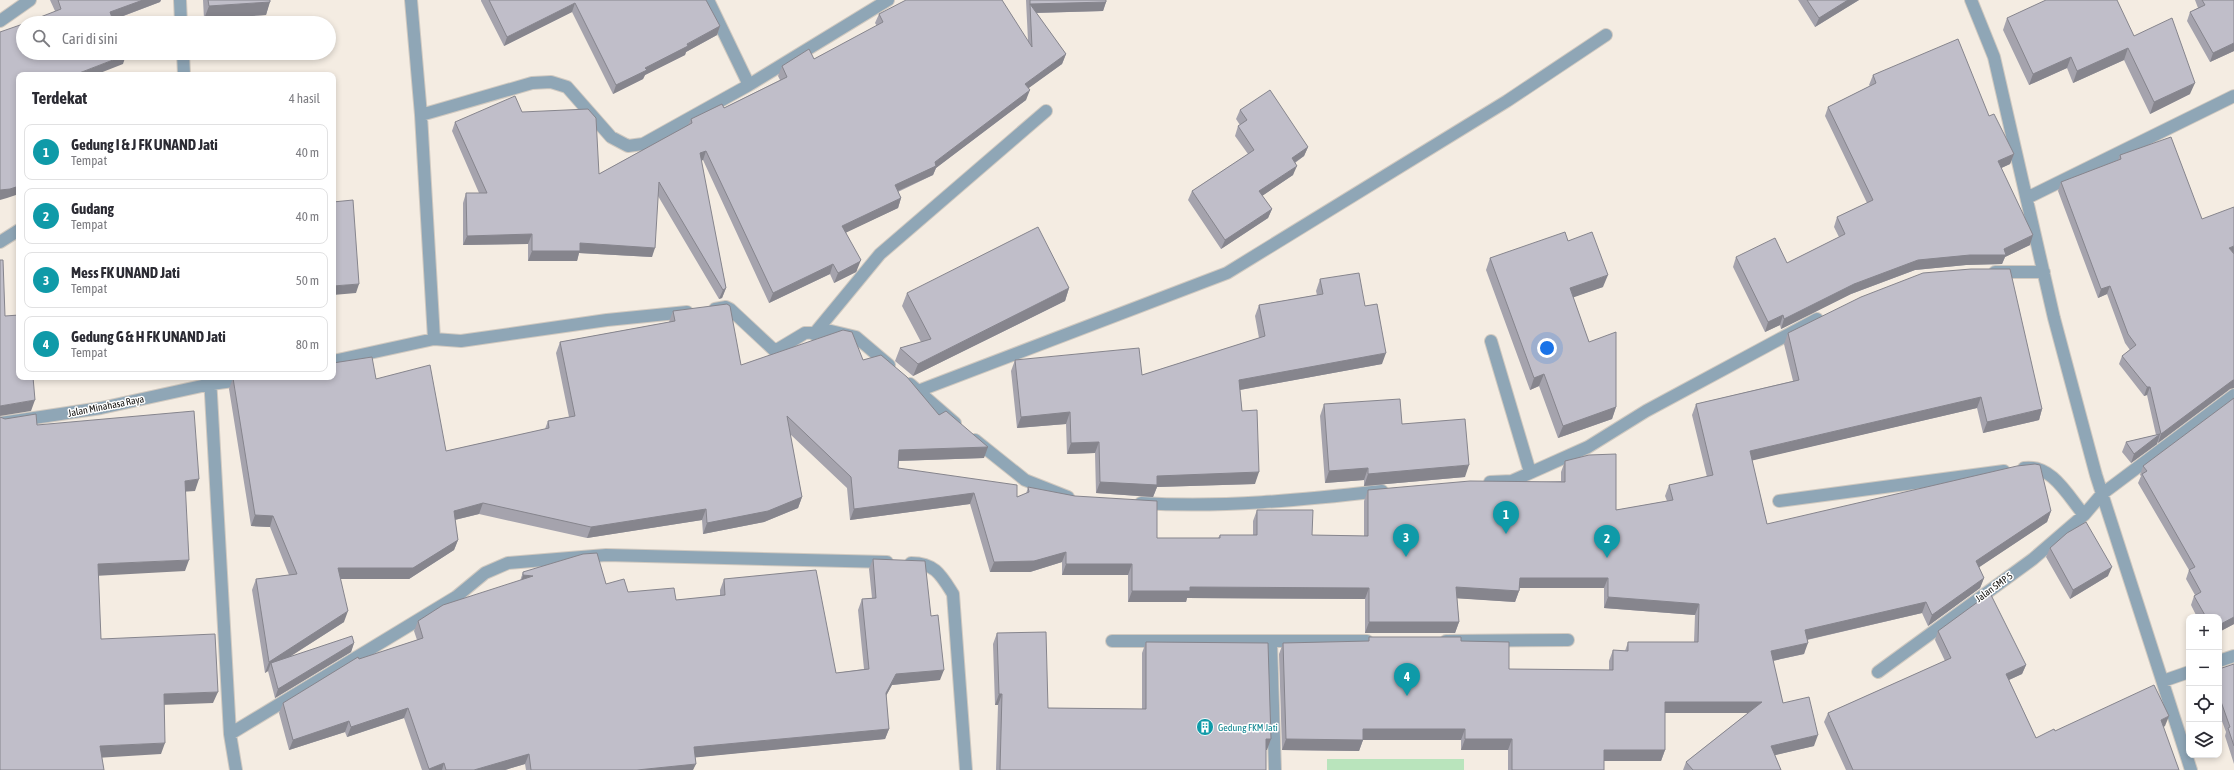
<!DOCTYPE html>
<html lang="id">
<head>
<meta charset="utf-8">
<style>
	body { margin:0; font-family:"Asap Condensed",sans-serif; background:#f2f2f3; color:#2b2b33 }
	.controls { position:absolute; right:12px; bottom:12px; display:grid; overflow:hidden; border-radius:8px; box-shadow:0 2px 6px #0003 }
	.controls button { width:36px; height:36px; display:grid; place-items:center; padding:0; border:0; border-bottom:1px solid #e1e1e2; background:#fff; color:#2b2b33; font:20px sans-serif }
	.you { position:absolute; left:1547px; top:348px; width:14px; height:14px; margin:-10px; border:3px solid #fff; border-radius:50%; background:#1a73e8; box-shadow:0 0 0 6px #1a73e833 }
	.badge { display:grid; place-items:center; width:26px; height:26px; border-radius:50%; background:#d93025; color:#fff; font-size:13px; font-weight:700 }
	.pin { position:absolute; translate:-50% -33px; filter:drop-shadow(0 1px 2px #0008) }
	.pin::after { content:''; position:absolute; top:21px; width:14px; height:12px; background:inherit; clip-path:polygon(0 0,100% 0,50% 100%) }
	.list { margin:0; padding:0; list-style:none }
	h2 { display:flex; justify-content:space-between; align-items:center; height:52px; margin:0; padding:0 16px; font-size:17px }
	h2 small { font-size:13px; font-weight:400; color:#7c7c81 }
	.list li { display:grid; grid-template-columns:26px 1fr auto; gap:12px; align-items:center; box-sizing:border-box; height:56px; margin:0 8px 8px; padding:0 8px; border:1px solid #e1e1e2; border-radius:8px }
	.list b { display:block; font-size:15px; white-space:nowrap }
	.list p { margin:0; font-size:13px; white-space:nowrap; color:#7c7c81 }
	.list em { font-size:13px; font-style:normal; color:#7c7c81 }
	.icon { flex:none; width:22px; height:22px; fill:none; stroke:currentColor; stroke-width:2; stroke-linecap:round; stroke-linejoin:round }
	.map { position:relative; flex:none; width:2234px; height:770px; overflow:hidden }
	.search { position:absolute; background:#fff; box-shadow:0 2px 6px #0003; left:16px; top:16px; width:320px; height:44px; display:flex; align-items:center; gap:10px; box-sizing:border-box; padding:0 14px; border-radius:22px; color:#7c7c81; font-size:15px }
	.panel { position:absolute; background:#fff; box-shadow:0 2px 6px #0003; left:16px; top:72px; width:320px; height:308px; border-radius:8px }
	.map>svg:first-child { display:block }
	.garden { fill:#b9e4bc }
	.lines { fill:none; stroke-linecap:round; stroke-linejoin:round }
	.minor-casing { stroke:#d0c9c0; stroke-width:14 }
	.minor { stroke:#8fa6b6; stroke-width:12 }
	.wall { fill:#a5a3ad }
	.shaded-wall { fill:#86858d }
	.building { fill:#c0bec9; stroke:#86858d }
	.labels { text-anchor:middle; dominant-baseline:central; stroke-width:3; stroke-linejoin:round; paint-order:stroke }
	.street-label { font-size:10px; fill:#12100d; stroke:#fff }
	.culture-label { font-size:10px; fill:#0d838f; stroke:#fff; text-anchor:start }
</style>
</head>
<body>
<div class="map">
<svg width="2234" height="770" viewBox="0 0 2234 770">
	<rect width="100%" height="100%" fill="#f4ece2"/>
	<path class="garden" d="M1327 759H1464V770H1327Z"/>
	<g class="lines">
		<g class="minor-casing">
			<path id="minor" d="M180 0 181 23
				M411 0 421 115 434 339
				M708 0 749 85
				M1971 0 1994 57 2054 318 2096 475 2191 770
				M0 21 30 0
				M183 53 184 75
				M421 115 532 83 551 82 567 87 611 137 628 146 643 144 749 85 888 0
				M2027 198 2234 96
				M0 242 19 230
				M1995 272H2044
				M715 309 726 307 730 309 775 351 805 333 831 331 856 337 889 365
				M814 334 880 254 1046 111
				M1491 341 1530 472
				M333 361 434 339 461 341 607 320 687 312
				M210 377 230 734 236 770
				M910 384 955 423
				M918 391 1227 273 1507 101 1606 35
				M0 423 101 408 211 384 262 377
				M975 440 1025 480 1068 497
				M2024 468C2052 464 2068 496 2084 515
				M1490 482 1512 481 1588 447 1646 411 1817 319
				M1779 501 2004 471
				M1141 503C1222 508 1302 500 1382 491
				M911 563C935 563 941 575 953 594L966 770
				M1112 641H1367
				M1446 641 1568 640
				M1271 642 1275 770
				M2219 661 2234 656
				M1878 672 2033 559 2084 515 2102 494 2234 395
				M2163 681 2189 672
				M230 734 456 597 485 573 508 563 606 555 887 562"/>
		</g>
		<use href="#minor" class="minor"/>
	</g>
	<path class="wall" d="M50 0H161L160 2 113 20 55 11Z
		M203 0H270L266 15 204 19Z
		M481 0H706L720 26 717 35 686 52 685 55 645 75 643 79 613 94 572 12 504 46 481 1Z
		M1026 0H1106V2L1103 11 1036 13 1066 54 1062 64 1028 88 1026 100 936 168 933 175 898 192 901 198 898 208 846 232 857 270 856 272 834 283 830 274 769 303 703 160 701 161 726 288 722 298 719 299 658 196 652 257 579 253 577 261H528V244L463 245V203L466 193H479L452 131 455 122 522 112 599 174 688 125 691 119 724 108 780 80 778 76 782 66 814 59 877 26 875 23 879 14 1028 41Z
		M1798 0H1859L1815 27Z
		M2195 0H2234V51L2210 62 2187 21 2190 12 2198 8Z
		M2007 18 2134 36 2190 94 2150 114 2124 60 2073 83 2067 68 2029 85 2003 30Z
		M1873 75 1989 116 2014 154 2010 164 2001 168 2030 245 2005 257 2002 264 1966 265 1915 270 1851 294 1781 329 1780 325 1765 332 1733 267 1736 257 1787 263 1839 237 1834 227 1837 217 1867 203 1825 116 1828 107 1870 86 1869 85Z
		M1240 110 1308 147 1304 156 1295 163 1293 175 1262 196 1272 209 1268 218 1221 249 1188 200 1192 191 1248 154 1235 136 1238 126 1240 125 1236 119Z
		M2120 155 2230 389 2158 443V441L2157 444 2131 463 2122 452 2126 442 2156 435 2147 395 2144 396 2119 364 2122 356 2130 350 2125 343 2107 294 2098 298 2058 191 2061 182 2118 160Z
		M1568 241 1603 287 1573 297 1589 342 1616 407 1612 419 1558 438 1539 386 1530 390 1486 270 1490 258Z
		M1320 279 1382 364 1240 390 1242 411 1255 484 1157 487 1153 497 1096 493 1095 453 1067 454 1066 424 1017 428 1011 371 1015 360 1142 375 1259 338 1255 316 1259 305 1317 295 1316 291Z
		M1069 288 1065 301 913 376 895 361 900 348 921 342 902 306 907 293Z
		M673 311 741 365 863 360 939 415 984 458 899 461 898 468 1017 497 1026 494 1028 487 1157 538H1218L1220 535H1253V521L1257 510 1312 535 1364 536V501L1368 490 1561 481V472L1565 461 1616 510 1667 501 1665 496 1669 485 1707 477 1692 415 1696 404 1793 381 1784 344 1788 333 2042 409 2039 420 1983 433 1977 408 1752 460 1767 524 2051 511 2047 522 1979 567 1984 578 1980 588 1928 626 1922 613 1807 640 1804 654 1773 661 1783 703 1814 746 1775 755 1781 770H1683L1686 762 1748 713H1665V750L1661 761H1604V770H1508V750H1461V740H1363L1359 751 1282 750 1279 654 1283 643 1368 641 1369 637 1461 641 1509 669 1609 670V661L1613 650 1625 651 1628 642H1694L1695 615 1604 608V588H1520L1515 602 1457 598 1459 622 1455 633H1365V599L1187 598 1186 602H1128V575H1062V562L1030 572H990L970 504 850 520 847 488 790 434 802 497 798 508 764 522 703 534 702 520 587 538 479 514 455 520 458 540 454 550 409 579H340L344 622 291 656 354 643 351 652 275 698 268 671 265 673 252 590 256 579 289 575 270 527 251 526 229 389 233 378 376 379 446 451 545 429 548 421 569 417 556 353 560 342 669 322Z
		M2234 398V624L2219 632V617H2197L2191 605 2194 596 2195 595 2186 579 2189 570 2138 483 2141 476 2140 475 2143 466Z
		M1324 404 1402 424 1465 477 1364 486V480L1325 483 1320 416Z
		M2050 548 2108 576 2070 599 2046 557Z
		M873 559 931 616 940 680 892 685 886 696 889 729 885 739 695 757 693 770H526L525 764 505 770H422L404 718 347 737 345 732 289 750 279 713 283 703 359 659 417 640 414 631 418 621 520 581 523 572 606 584 628 592 676 600 720 596V590L724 579 836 673 864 669 858 610 862 599 872 598 869 569Z
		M1938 631 2026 665 2022 674 2009 680 2036 738 2055 731 2165 726 2163 727 2179 770H1846L1824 722 1828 713 1945 661 1935 640Z
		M997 633 1048 708 1142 709V653L1146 642 1267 750H1266V770H996L998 705H995L993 644Z
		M2234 664V764L2225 736 2226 732 2219 713V669Z"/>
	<path class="shaded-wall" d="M143 0H161L160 2 107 22 110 12Z
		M1848 0H1859L1815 27 1819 18Z
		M270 2 266 15 204 19 209 6Z
		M1106 2 1103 11 1031 13 1030 4 1027 13 1030 4Z
		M575 3 572 12 504 46 507 37Z
		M720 26 717 35 686 52 685 55 645 75 643 79 613 94 616 85 645 68Z
		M2234 43V51L2210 62 2213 53Z
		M2128 48 2124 60 2073 83 2077 71Z
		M1066 54 1062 64 1022 93 1025 84Z
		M126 55 123 64 95 75H74Z
		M2071 57 2067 68 2029 85 2033 74Z
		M2195 83 2190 94 2150 114 2154 102Z
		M1030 90 1026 100 936 168 933 175 891 194 895 185 935 162Z
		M1308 147 1304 156 1288 167 1292 158Z
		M706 151 703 160 696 162 700 153Z
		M2014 154 2010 164 1995 171 1998 161Z
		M1297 166 1293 175 1256 200 1259 191Z
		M19 186V194L7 198 0 200V190Z
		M901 198 898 208 839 236 842 226Z
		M1272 209 1268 218 1221 249 1225 240Z
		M532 234 528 244 463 245 467 236Z
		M2033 235 2030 245 2005 257 2002 264 1966 265 1915 270 1851 294 1781 329 1784 319 1854 284 1918 260 2004 249Z
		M580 243 655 248 652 257 579 253 577 261H528L532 251Z
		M2234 246V254L2229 248Z
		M861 260 857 270 856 272 834 283 838 273Z
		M833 264 830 274 769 303 773 293Z
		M1608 275 1603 287 1566 300 1570 288Z
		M359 284 356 293 333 295V286Z
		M2110 286 2107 294 2098 298 2101 289Z
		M726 288 722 298 719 299 723 290Z
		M1069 288 1065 301 913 376 918 364Z
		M1783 315 1780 325 1765 332 1768 322Z
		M1386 353 1382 364 1234 391 1239 380Z
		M1544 374 1539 386 1530 390 1534 378Z
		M2233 380H2234V388L2230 389 2158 443 2161 434Z
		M2147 387H2150L2147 395 2144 396Z
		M1981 397 1977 408 1746 462 1750 451Z
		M35 400 31 411 0 416V406Z
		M1616 407 1612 419 1558 438 1563 426Z
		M2042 409 2039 420 1983 433 1987 422Z
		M1070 412 1066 424 1017 428 1021 417Z
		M2160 434 2157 444 2131 463 2134 454Z
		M1099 442 1095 453 1067 454 1071 443Z
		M988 447 984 458 895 461 899 450Z
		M1469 465 1465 477 1364 486 1368 474Z
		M1368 468 1364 480 1325 483 1329 471Z
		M1259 472 1255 484 1157 487 1153 497 1096 493 1100 482 1157 476Z
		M199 479 195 491 180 492 185 481Z
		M974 493 970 504 850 520 854 509Z
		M802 497 798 508 764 522 703 534 707 523Z
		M483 503 479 514 450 521 454 511Z
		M706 509 702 520 587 538 591 527Z
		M2051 511 2047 522 1972 572 1976 561Z
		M255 515 273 516 270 527 251 526Z
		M458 540 454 550 409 579H334L338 568Z
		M1066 552 1062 562 1030 572H990L994 562Z
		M189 560 185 571 94 576 98 564Z
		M1066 564H1132L1128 575H1062Z
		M2112 567 2108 576 2070 599 2073 590Z
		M523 575 533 576 520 586Z
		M1520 578H1608L1604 588H1516Z
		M1984 578 1980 588 1928 626 1932 615Z
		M1190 587 1369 588 1365 599 1187 598 1186 602H1128L1132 591Z
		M1456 587 1519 591 1515 602 1452 598Z
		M1608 597 1699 604 1695 615 1604 608Z
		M1926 602 1922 613 1801 641 1805 630Z
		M348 611 344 622 272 668 271 663 268 671 265 673 269 662Z
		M2234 617V624L2219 632V625Z
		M1369 622H1459L1455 633H1365Z
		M354 643 351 652 275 698 278 689Z
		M1808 643 1804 654 1767 662 1771 651Z
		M2026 665 2022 674 2002 683 2006 674Z
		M944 670 940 680 892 685 882 703 886 693 896 674Z
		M218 692 213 703 160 705 164 694Z
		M999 694H1002L998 705H995Z
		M1665 702H1762L1758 713H1661Z
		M408 708 404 718 347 737 351 727Z
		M2169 716 2165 726 2157 730 2161 720Z
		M349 721 345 732 289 750 293 740Z
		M889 729 885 739 690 758 694 747Z
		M1363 729H1465L1461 740H1359Z
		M1818 735 1814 746 1767 757 1771 746Z
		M1266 739H1271L1267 750H1262Z
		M1286 739 1363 740 1359 751 1282 750Z
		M1465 739H1512L1508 750H1461Z
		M165 743 161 754 96 758 100 746Z
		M1604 750H1665L1661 761H1600Z
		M529 754 525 764 505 770H474Z
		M444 763 442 770H429V769Z
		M696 764 693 770H637Z"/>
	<path class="building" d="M58 0H143L110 12 114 23H25L61 9Z
		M208 0H270V2L209 6Z
		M489 0H706L720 26 687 44 688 46 645 68 647 70 616 85 575 3 507 37Z
		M906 0H1002L1032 47 1030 4 1066 54 1025 84 1030 90 935 162 936 166 895 185 901 198 842 226 861 260 859 262 838 273 833 264 773 293 706 151 700 153 726 288 723 290 659 182 655 248 580 243V251H532V234L467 236 466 193H487L455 122 515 96 522 112 588 109 596 118 599 174 692 123 691 119 722 104 724 108 787 77 782 66 809 49 814 59 883 22 879 14Z
		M1030 0H1106V2L1030 4Z
		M1807 0H1848L1819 18Z
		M2046 0H2117L2134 36 2172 18 2195 83 2154 102 2128 48 2077 71 2071 57 2033 74 2007 18Z
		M2202 0H2234V43L2213 53 2190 12 2205 5Z
		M23 24V53H126V55L74 75H19V186L10 189 0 190V32Z
		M1958 39 1989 116 1994 114 2014 154 1998 161 2033 235 2004 249 2006 255H1970L1918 260 1854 284 1784 319 1783 315 1768 322 1736 257 1775 238 1787 263 1845 234 1837 217 1873 200 1828 107 1876 83 1873 75Z
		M1270 90 1308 147 1292 158 1297 166 1259 191 1272 209 1225 240 1192 191 1254 150 1238 126 1247 120 1240 110Z
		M2171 137 2202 219 2234 207V246L2229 248 2234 254V380H2233L2161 434 2150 387H2147L2122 356 2136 345 2128 334 2110 286 2101 289 2061 182 2121 159 2120 155Z
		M353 200 359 284 333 286V202Z
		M1038 227 1069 288 918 364 900 348 931 339 907 293Z
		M1565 232 1568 241 1592 232 1608 275 1570 288 1589 342 1616 332V407L1563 426 1544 374 1534 378 1490 258Z
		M0 260H3L5 316 19 315V377H33L35 400 0 406Z
		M1971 269H2010L2042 409 1987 422 1981 397 1750 451 1767 524 2017 466 2035 464 2040 465 2051 511 1976 561 1984 578 1932 615 1926 602 1805 630 1808 643 1771 651 1783 703 1809 697 1818 735 1771 746 1781 770H1693L1686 762 1762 702H1665V750H1604V770H1512V739H1465V729H1363V740L1286 739 1283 643 1369 641V637H1461V641L1509 642V669L1613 670V650L1628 651V642H1698L1699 604 1608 597V578H1520L1519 591 1456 587 1459 622H1369V588L1190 587V591H1132V564H1066V552L1034 561 994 562 974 493 854 509 851 477 787 416 802 497 768 511 707 523 706 509 591 527 483 503 454 511 458 540 413 568H338L348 611 269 662 256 579 297 574 273 516 255 515 233 378 242 377H333V363L372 357 376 379 430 365 446 451 549 428 548 421 575 416 560 342 675 321 673 311 727 304 730 306 741 365 843 330 852 332 863 360 881 355 907 377 939 415 946 411 988 447 899 450 898 468 1017 485V497L1029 492 1028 487 1075 496 1157 501V538H1220V535H1257V510H1313L1312 535 1368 536V490L1470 481 1565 482V461L1589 455 1616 454V510L1673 500 1669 485 1713 475 1696 404 1799 380 1788 333 1861 297 1923 273Z
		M1359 273 1365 306 1377 304 1386 353 1239 380 1242 411 1257 410 1259 472 1157 476V485L1100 482 1099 442 1071 443 1070 412 1021 417 1015 360 1139 348 1142 375 1265 336 1259 305 1323 294 1320 279Z
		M2234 398V617L2219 625V617H2206L2194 596 2201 592 2189 570 2195 567 2142 474 2147 471 2143 466Z
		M1400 399 1402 424 1465 419 1469 465 1368 474V468L1329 471 1324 404Z
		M194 411 199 479 185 481 189 560 98 564 101 639 215 634 218 692 164 694 165 743 100 746 104 770H0V417L5 419 36 414 37 425Z
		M2160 434 2134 454 2126 442Z
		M2086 522 2112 567 2073 590 2050 548 2067 533Z
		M597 553 606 584 624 579 628 592 674 588 676 600 725 595 724 579 816 570 836 673 869 669 862 599 876 598 873 559 925 561 931 616 938 615 944 670 896 674 886 693 889 729 694 747 696 764 637 770H531L529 754 474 770H446L444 763 429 769 408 708 351 727 349 721 293 740 283 703 358 657 359 659 423 638 418 621 443 605 533 576 523 575V572L583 554Z
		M1990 593 2026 665 2006 674 2036 738 2054 729 2055 731 2154 685 2169 716 2161 720 2179 770H1853L1828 713 1951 658 1938 631Z
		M1046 632 1048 708 1146 709V642L1268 643 1271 739H1266V770H1000L1002 694H999L997 633Z
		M352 636 354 643 278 689 271 663Z
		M2234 664V746L2228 728 2230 727 2219 696V669Z"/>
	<defs>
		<g id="building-disc" transform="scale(0.9)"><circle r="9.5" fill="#0f9aa8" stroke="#fff"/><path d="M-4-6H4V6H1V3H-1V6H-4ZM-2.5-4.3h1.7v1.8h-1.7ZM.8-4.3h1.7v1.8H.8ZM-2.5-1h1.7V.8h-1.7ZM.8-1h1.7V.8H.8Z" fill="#fff"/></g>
	</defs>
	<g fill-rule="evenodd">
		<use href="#building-disc" x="1205" y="727"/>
	</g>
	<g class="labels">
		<g class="street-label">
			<text transform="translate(106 406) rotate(-11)">Jalan Minahasa Raya</text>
			<text transform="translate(1994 587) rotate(-36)">Jalan SMP 5</text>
		</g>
		<g class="culture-label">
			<text x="1218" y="727">Gedung FKM Jati</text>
		</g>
	</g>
</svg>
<div class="controls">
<button>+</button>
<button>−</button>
<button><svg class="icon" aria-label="locate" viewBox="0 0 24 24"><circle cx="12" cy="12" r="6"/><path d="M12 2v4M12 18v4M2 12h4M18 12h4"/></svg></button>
<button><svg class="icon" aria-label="layers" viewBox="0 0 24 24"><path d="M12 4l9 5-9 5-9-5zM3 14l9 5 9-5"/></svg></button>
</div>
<div class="you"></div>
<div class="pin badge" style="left:1506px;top:534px;background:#0f9aa8">1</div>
<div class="pin badge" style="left:1607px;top:558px;background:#0f9aa8">2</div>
<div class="pin badge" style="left:1406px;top:557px;background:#0f9aa8">3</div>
<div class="pin badge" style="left:1407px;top:696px;background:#0f9aa8">4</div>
<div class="search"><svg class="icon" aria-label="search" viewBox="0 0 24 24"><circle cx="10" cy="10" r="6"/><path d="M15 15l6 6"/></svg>Cari di sini</div>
<section class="panel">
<h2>Terdekat<small>4 hasil</small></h2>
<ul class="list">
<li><span class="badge" style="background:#0f9aa8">1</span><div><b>Gedung I &amp; J FK UNAND Jati</b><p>Tempat</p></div><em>40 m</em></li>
<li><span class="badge" style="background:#0f9aa8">2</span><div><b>Gudang</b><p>Tempat</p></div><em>40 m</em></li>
<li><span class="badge" style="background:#0f9aa8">3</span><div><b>Mess FK UNAND Jati</b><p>Tempat</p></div><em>50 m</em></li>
<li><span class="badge" style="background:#0f9aa8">4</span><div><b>Gedung G &amp; H FK UNAND Jati</b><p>Tempat</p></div><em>80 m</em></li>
</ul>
</section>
</div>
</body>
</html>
